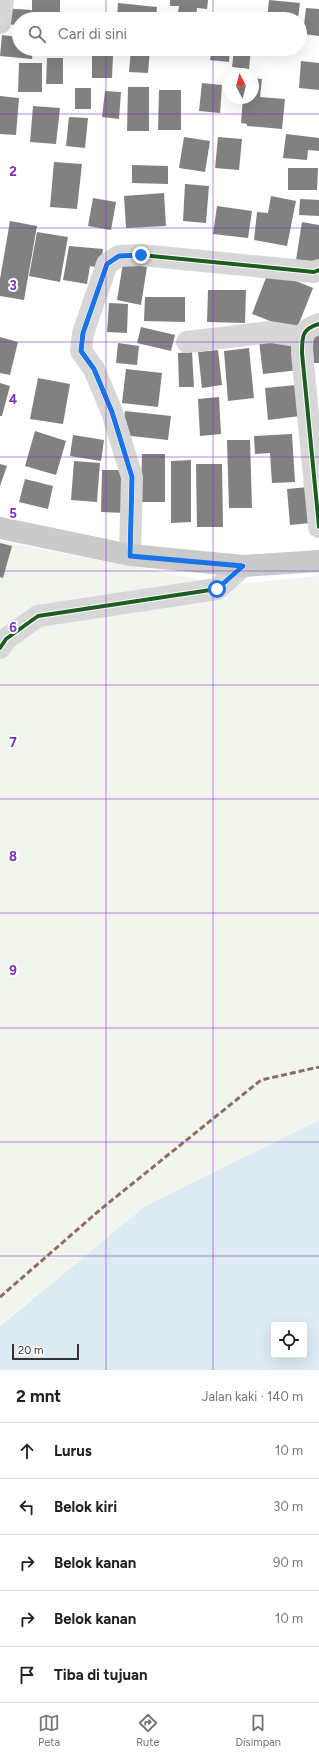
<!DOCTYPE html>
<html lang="id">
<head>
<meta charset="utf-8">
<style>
	body { margin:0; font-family:Figtree,sans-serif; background:#f2f2f2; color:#202124 }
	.controls { position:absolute; right:12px; bottom:12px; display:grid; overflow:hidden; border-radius:4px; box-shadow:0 4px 16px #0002 }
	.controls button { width:36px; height:36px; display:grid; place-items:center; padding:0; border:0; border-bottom:1px solid #e0e0e0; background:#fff; color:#202124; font:20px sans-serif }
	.compass { position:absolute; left:223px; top:68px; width:36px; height:36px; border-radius:50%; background:#fff; box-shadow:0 4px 16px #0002; rotate:353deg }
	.scale { position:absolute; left:12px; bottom:10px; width:67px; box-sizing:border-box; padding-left:4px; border:2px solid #333; border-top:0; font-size:11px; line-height:14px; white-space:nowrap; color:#333; -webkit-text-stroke:3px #fff; paint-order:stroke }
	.stop { position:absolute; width:12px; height:12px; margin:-9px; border:3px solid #1a73e8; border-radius:50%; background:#fff }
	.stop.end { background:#1a73e8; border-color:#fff; box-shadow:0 1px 4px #0008 }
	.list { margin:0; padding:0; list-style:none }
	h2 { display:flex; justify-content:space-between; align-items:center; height:52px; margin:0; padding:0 16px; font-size:17px }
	h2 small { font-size:13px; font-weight:400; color:#757577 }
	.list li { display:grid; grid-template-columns:26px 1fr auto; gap:12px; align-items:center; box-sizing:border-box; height:56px; padding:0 16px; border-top:1px solid #e0e0e0 }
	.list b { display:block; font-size:15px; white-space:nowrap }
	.list em { font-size:13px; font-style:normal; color:#757577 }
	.icon { flex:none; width:22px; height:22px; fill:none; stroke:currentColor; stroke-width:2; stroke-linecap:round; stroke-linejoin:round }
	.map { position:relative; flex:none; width:319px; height:1370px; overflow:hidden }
	.search { position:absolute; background:#fff; box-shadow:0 4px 16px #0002; left:12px; right:12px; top:12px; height:44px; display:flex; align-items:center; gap:10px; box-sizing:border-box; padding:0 14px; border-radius:22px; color:#757577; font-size:15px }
	.sheet { height:332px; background:#fff }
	nav { display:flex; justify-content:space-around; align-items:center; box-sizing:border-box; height:56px; border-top:1px solid #e0e0e0; background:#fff; font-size:11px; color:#757577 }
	nav a { display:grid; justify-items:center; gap:2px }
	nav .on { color:#7a7a7a }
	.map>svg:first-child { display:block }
	.green { fill:#f1f5ed }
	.water { fill:#ddebf3; fill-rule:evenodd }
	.building { fill:#818181 }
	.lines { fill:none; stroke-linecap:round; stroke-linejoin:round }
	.minor { stroke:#d7d7d7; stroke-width:22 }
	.major { stroke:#cacaca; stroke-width:22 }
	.quiet { stroke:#8d6e63; stroke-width:3; stroke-dasharray:6 3; stroke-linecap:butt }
	.cycleway-casing { stroke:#fff; stroke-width:6 }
	.cycleway { stroke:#1b5e20; stroke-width:4 }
	.route { stroke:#1a73e8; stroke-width:5 }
	.grid { fill:none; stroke:#7b2cbf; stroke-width:1; stroke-opacity:0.55 }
	.grid-label { font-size:13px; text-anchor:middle; font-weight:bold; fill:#7b2cbf; stroke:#fff; stroke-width:4; stroke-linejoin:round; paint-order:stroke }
</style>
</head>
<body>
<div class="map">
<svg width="319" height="1370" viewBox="0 0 319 1370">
	<rect width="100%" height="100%" fill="#fff"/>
	<path class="green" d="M0 541 227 585 319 576V1120L144 1207 0 1325Z"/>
	<path class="water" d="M319 1120V1370H0V1326L144 1207ZM274 1325H304V1355H274Z"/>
	<path class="building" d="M32 0H60V19H32Z
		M170 0H208L207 9 197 8 196 19H177L179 6H170Z
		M269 0 300 3 298 19H267Z
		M118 3 157 7 156 19H117Z
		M2 8 32 10 31 19H19V25L0 24Z
		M306 8 319 9V36L303 34Z
		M2 35 19 37V49H33L32 59 0 56Z
		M131 49H150L148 73 129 72Z
		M212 49H230L229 62 210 60Z
		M234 49H251L249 69 232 67Z
		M92 56H113L112 78H92Z
		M47 58H63V84H46Z
		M301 61 319 63V90L299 88Z
		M19 63H42V92H18Z
		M253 78 262 79 260 97 285 99 282 129 247 126V124L241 123 243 98H253Z
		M202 83 222 85 220 113 199 111Z
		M128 87H149V131H127Z
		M75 88H91V109H75Z
		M159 90H181V130H158Z
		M105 91 121 92 119 119 102 117Z
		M0 96 19 98 16 135 0 134Z
		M33 106 60 108 56 144 30 142Z
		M69 117 88 118 85 148 66 146Z
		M286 134 319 138V151L308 150 307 160 283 158Z
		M184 137 210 141 205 172 179 168Z
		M218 137 242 139 239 170 215 168Z
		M54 162 82 164 77 209 50 207Z
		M132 165 168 166V184L132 183Z
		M288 168H318L317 190H288Z
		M185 184 209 186 206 223 183 221Z
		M164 193 166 226 126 228 124 196Z
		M271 196 296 201 287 246 254 240 257 212 268 213Z
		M93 198 116 202 111 230 88 226Z
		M300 199 319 200V216L299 215Z
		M217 206 252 211 248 238 213 234Z
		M10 221 37 226 24 300 0 296V279Z
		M302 222 319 225V263L296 260Z
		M37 232 68 237 60 282 29 276Z
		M69 246 103 249 100 268 90 266 87 284 63 280Z
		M123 263 147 267 141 305 117 300Z
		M269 270 313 288 296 331 252 314Z
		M208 290H246L245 323 207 322Z
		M145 297H185V322L144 321Z
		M109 303 128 304 127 333 107 332Z
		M141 327 175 335 171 351 137 343Z
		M319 335V363H314L312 336Z
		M0 337 18 342 10 375 0 373Z
		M296 338 299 370 263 374 259 341Z
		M118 343 139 346 137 365 116 363Z
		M249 348 254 398 228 401 224 351Z
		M218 350 222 385 202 388 198 352Z
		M192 352 194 387H179L178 353Z
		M126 369 162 373 158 407 122 403Z
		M38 378 70 384 63 424 30 419Z
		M0 383 10 386 2 416H0Z
		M296 385 300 416 268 420 265 388Z
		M219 397 221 434 200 436 198 399Z
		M125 411 171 416 168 440 122 435Z
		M35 431 66 441 56 475 25 466Z
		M292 434 295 482 272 483 270 453 255 454 254 436Z
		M73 435 104 440 101 461 70 456Z
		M227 440H250L252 508H229Z
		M142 454H165V502H141Z
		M191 460V522L171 523V461Z
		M74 461 100 463 97 502 71 500Z
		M0 464 7 466 0 486Z
		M196 464H222L223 527H197Z
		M102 470H125L124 513 101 512Z
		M25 479 53 486 48 509 19 502Z
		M308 487 311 523 290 525 287 489Z
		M0 543 12 546 3 578 0 577Z"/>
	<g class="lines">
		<path class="minor" d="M0 23 3 0
			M319 324C302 329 302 336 302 353L319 527
			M187 342 270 332 302 337
			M130 555 132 477 112 412 94 369 81 351 83 333 107 264 119 256 141 255 314 272 319 270
			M0 648 6 639 38 616 217 589 243 566"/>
		<path class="major" d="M0 528 130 555 243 566 319 561"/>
		<path class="quiet" d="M0 1297 101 1209 261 1080 319 1067"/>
		<g class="cycleway-casing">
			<path id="cycleway" d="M319 324C302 329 302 336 302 353L319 527
				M130 555 132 477 112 412 94 369 81 351 83 333 107 264 119 256 141 255 314 272 319 270
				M0 648 6 639 38 616 217 589 243 566"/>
		</g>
		<use href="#cycleway" class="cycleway"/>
	</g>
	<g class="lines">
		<path class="route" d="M141 255 119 256 107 264 83 333 81 351 94 369 112 412 132 477 130 556 243 566 217 589"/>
	</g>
	<path class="grid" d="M106 0V19M213 0V19M106 49V1370M213 49V1370M0 114H319M0 228H319M0 342H319M0 457H319M0 571H319M0 685H319M0 799H319M0 913H319M0 1028H319M0 1142H319M0 1256H319"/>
	<g class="grid-label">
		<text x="13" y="176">2</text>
		<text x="13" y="290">3</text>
		<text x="13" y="404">4</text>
		<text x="13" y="518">5</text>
		<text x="13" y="632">6</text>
		<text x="13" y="747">7</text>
		<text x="13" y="861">8</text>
		<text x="13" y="975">9</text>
	</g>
</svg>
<div class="controls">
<button><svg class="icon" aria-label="locate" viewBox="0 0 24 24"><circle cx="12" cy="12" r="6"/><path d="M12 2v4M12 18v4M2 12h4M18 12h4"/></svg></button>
</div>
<svg class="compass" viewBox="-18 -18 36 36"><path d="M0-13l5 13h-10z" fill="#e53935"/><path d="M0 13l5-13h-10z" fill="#757577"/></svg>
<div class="scale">20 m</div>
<div class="stop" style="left:217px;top:589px"></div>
<div class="stop end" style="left:141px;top:255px"></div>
<div class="search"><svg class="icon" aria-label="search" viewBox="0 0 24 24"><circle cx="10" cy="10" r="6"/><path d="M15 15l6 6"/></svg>Cari di sini</div>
</div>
<section class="sheet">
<h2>2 mnt<small>Jalan kaki · 140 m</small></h2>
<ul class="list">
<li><svg class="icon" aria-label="ahead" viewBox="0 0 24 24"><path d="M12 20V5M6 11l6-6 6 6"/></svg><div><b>Lurus</b></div><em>10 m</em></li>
<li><svg class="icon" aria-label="left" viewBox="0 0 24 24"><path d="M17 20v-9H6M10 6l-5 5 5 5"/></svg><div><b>Belok kiri</b></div><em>30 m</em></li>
<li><svg class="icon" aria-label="right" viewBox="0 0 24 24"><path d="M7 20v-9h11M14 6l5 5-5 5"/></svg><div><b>Belok kanan</b></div><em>90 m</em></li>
<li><svg class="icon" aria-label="right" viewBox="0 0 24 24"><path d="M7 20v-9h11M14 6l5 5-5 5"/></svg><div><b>Belok kanan</b></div><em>10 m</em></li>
<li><svg class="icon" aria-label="arrive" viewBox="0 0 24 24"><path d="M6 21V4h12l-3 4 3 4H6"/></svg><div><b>Tiba di tujuan</b></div></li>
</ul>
</section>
<nav>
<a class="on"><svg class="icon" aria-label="map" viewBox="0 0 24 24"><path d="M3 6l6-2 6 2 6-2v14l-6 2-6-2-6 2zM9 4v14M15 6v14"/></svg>Peta</a>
<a><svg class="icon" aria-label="directions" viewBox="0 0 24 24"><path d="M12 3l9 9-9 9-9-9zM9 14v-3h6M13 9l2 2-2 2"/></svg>Rute</a>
<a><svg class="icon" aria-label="saved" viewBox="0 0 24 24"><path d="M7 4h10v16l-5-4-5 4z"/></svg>Disimpan</a>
</nav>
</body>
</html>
